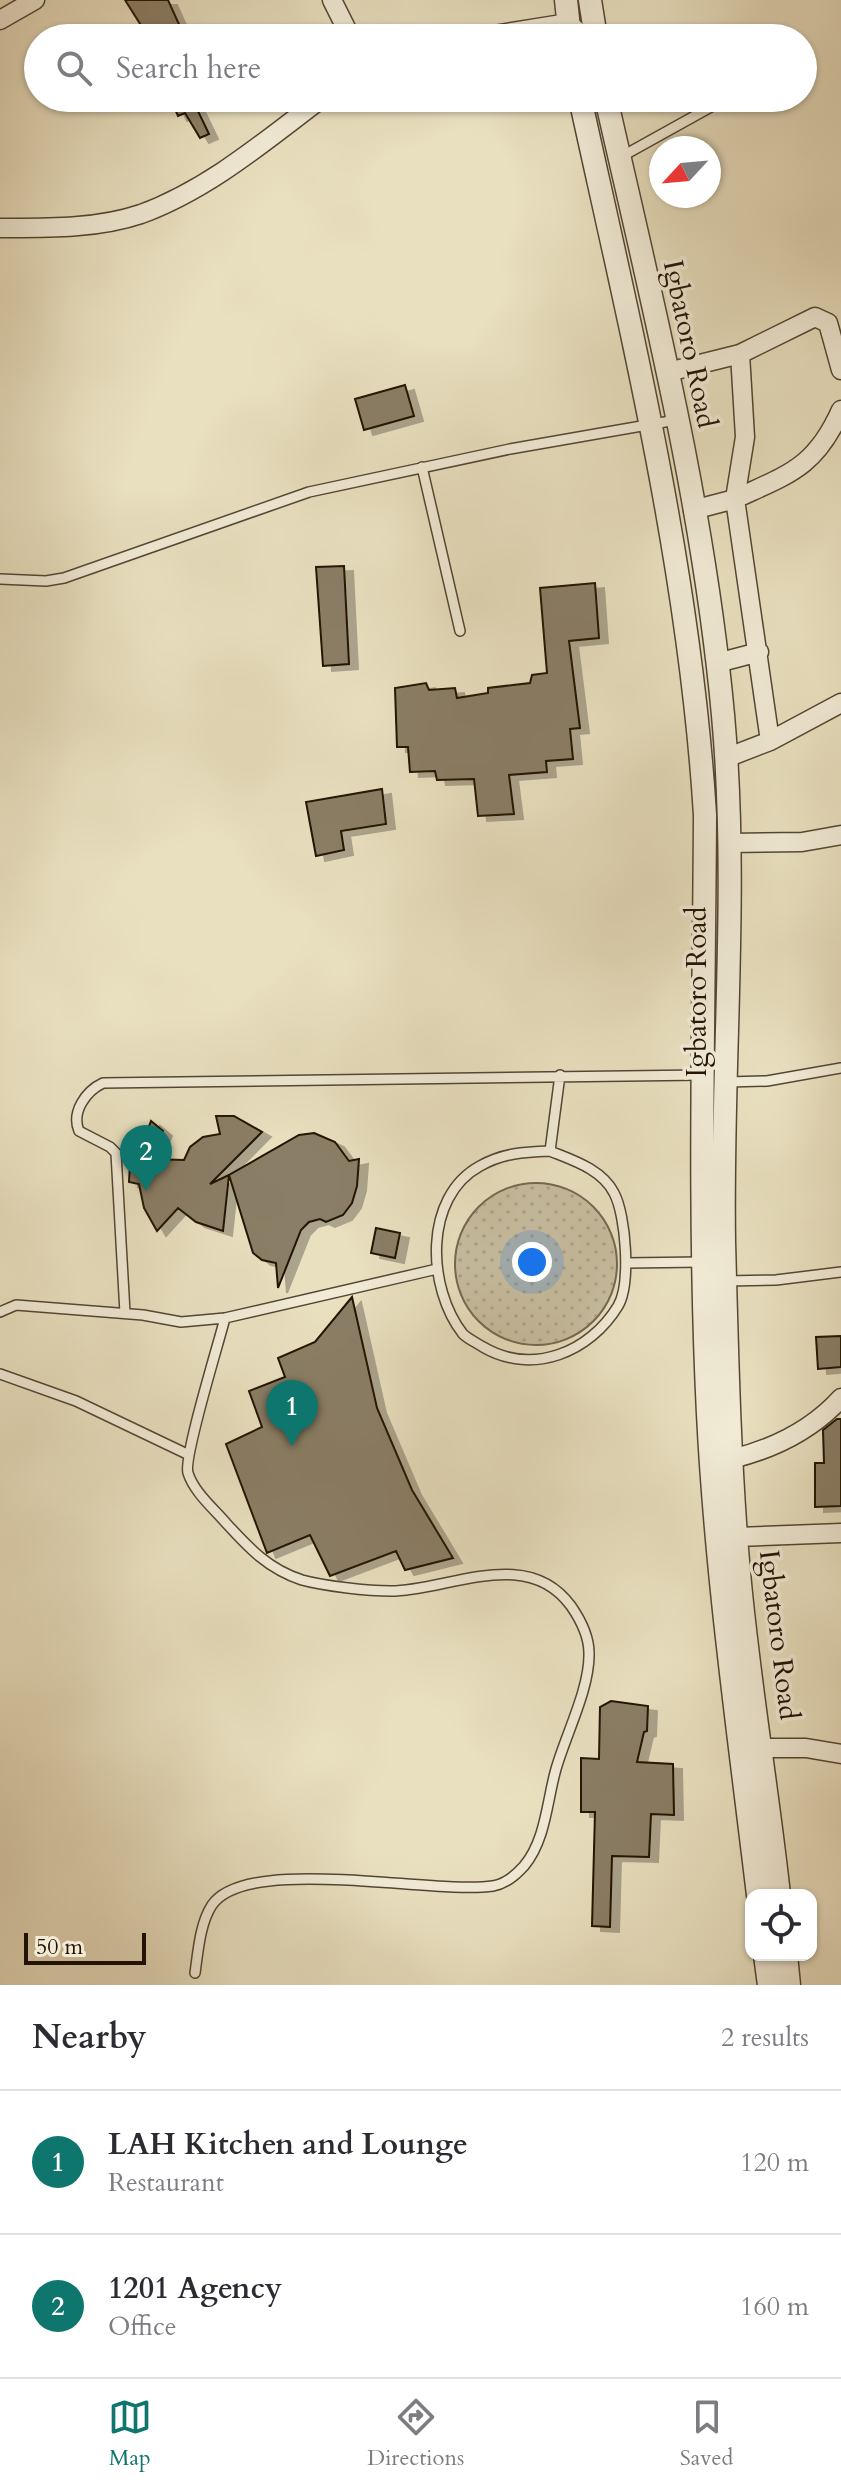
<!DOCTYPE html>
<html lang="en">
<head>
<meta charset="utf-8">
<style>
	body { margin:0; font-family:Cardo,serif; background:#f7f7f7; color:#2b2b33 }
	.controls { position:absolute; right:24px; bottom:24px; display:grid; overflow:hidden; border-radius:16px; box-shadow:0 2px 6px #0004 }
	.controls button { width:72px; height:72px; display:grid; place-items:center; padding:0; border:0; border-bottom:2px solid #e1e1e2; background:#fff; color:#2b2b33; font:40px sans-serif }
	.compass { position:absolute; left:649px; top:136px; width:72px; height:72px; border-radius:50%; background:#fff; box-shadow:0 2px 6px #0004; rotate:244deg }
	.scale { position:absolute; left:24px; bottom:20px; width:122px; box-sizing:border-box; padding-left:8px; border:4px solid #231304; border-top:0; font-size:22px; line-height:28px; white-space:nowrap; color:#231304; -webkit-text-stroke:6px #f1ebd6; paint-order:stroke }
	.you { position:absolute; left:532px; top:1262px; width:28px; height:28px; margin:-20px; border:6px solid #fff; border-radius:50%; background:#1a73e8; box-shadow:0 0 0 12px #1a73e833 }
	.badge { display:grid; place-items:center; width:52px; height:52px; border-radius:50%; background:#0f766e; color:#fff; font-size:26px; font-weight:700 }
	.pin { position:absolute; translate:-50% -66px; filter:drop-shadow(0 2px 4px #0008) }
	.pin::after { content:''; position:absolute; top:42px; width:28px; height:24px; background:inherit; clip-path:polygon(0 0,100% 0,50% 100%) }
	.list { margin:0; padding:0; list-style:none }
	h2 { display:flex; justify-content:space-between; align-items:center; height:104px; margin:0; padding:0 32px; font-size:34px }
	h2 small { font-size:26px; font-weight:400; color:#7c7c81 }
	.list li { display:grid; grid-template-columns:52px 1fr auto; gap:24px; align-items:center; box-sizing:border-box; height:144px; padding:0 32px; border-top:2px solid #e1e1e2 }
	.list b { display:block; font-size:30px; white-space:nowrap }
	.list p { margin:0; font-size:26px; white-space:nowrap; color:#7c7c81 }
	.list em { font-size:26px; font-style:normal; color:#7c7c81 }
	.icon { flex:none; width:44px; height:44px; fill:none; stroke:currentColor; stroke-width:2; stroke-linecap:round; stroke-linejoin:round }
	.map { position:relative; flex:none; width:841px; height:1985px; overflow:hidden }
	.search { position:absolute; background:#fff; box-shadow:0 2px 6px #0004; left:24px; right:24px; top:24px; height:88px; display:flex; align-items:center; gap:20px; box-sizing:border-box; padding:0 28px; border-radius:44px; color:#7c7c81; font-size:30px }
	.sheet { height:392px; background:#fff }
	nav { display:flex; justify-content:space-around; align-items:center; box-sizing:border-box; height:112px; border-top:2px solid #e1e1e2; background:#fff; font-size:22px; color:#7c7c81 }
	nav a { display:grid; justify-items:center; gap:4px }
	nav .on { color:#0f766e }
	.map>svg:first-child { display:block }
	.park { fill:url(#park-dots); stroke:#756852; stroke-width:2 }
	.building { fill:#8a7e66; stroke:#231304; stroke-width:2; filter:url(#shadow) }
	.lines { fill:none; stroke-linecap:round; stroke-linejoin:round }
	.service-casing { stroke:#544633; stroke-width:12 }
	.minor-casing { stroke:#544633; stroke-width:21 }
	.tertiary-casing { stroke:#544633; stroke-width:25 }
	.service { stroke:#f1ebd6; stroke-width:9 }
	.minor { stroke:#f1ebd6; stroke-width:18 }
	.tertiary { stroke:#f1ebd6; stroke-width:22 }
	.labels { text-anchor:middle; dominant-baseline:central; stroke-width:7; stroke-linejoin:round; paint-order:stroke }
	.street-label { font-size:28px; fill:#231304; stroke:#f1ebd6 }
</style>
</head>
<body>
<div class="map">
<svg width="841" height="1985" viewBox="0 0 841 1985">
	<defs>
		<pattern id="park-dots" width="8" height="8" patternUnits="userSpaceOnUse" patternTransform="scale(2)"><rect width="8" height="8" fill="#c7bda0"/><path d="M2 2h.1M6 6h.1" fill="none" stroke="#aba288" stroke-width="1.8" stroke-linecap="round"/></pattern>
		<filter id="shadow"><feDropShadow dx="9" dy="5" stdDeviation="0" flood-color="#0004"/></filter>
	</defs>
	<rect width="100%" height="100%" fill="#e9e0c0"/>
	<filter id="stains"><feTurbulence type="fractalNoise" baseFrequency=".0025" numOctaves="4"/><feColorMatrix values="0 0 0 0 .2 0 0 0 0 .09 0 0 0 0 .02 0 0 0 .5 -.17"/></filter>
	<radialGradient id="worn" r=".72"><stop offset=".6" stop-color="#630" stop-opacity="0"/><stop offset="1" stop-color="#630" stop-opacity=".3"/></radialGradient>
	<path class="park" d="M455 1264a81 81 0 1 1 162 0a81 81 0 1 1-162 0Z"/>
	<path class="building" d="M125 0H168L182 31 167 38H149Z
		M170 98H213L196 107 209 134 200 138 185 113 178 116Z
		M405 385 414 416 364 430 355 399Z
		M344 566 349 664 323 666 316 567Z
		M595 583 599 638 569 641 580 728 570 729 573 759 546 761 547 772 509 775 514 814 478 816 474 779 437 780 435 771 410 772 408 747H397L395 688 426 683 429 690 455 688 457 698 488 693V688L530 683 532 675 547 673 540 588Z
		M382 789 386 824 341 831 344 850 316 856 306 802Z
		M216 1116H234L262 1132 210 1184 229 1175 223 1231 196 1222 178 1208 157 1231 144 1208 139 1184 129 1182 130 1164 136 1161 151 1121 163 1131 150 1159 184 1160 190 1147 203 1137 220 1134Z
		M314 1133 335 1142 349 1161 359 1159 357 1186 352 1203 343 1215 326 1222 320 1219 309 1222 301 1230 278 1288 276 1263 262 1260 253 1253 229 1175 299 1135Z
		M376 1228 400 1233 395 1258 371 1253Z
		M352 1297 377 1408 412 1490 453 1558 405 1570 396 1551 330 1576 310 1535 267 1553 226 1444 262 1427 249 1391 285 1377 278 1358 315 1342Z
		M841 1336V1367L818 1369 816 1337Z
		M837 1419H841V1506L815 1507V1463H824L823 1430Z
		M611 1701 648 1706 647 1731 644 1732 637 1762 673 1764 674 1815 651 1814 649 1857 612 1856 610 1927 592 1926 595 1812H581V1758L599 1759 600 1707Z"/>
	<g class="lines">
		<g class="service-casing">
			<path id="service" d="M619 158 727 98
				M422 467 460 631
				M0 579 46 581 64 578 309 492 510 449 676 420
				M727 1082 767 1081 841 1068
				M550 1151C572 1160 602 1169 614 1193 626 1215 631 1284 618 1306 590 1352 533 1376 483 1347 477 1343 468 1339 463 1334 427 1288 423 1197 480 1166 503 1153 524 1152 550 1151Z
				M550 1151 560 1075
				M626 1263 702 1262
				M725 1281 776 1280 841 1272
				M0 1312 16 1305 143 1315 181 1322 225 1318 437 1269
				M125 1313 116 1153 110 1147 79 1131C71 1112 86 1091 103 1083L703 1075
				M0 1374 76 1401 187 1454
				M195 1973C198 1952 200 1923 212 1905 247 1854 433 1895 493 1886 505 1884 516 1875 524 1866 546 1840 547 1800 556 1769 566 1734 590 1688 589 1653 589 1636 580 1619 571 1606 527 1545 447 1591 391 1591 367 1591 324 1586 302 1580 268 1569 249 1548 226 1523 213 1508 194 1492 188 1473 183 1458 219 1342 225 1318"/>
		</g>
		<g class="minor-casing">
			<path id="minor" d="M332 0 351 38
				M0 20 35 0
				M475 38 568 23 585 38
				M0 228C46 228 97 229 141 214 209 189 265 141 322 98
				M740 354 745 437 735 499C789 474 815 468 841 410
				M668 372 740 354 815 317 828 323 841 370
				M693 510 735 499 770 741
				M717 663 759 652
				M726 758 770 741 841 703
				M728 843 802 842 841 835
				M732 1459C772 1449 812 1430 841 1398
				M737 1537 841 1533
				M748 1748H806L841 1754"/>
		</g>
		<g class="tertiary-casing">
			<path id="tertiary" d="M566 0 570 38
				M590 0 596 38
				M580 98C632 335 690 572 705 815 704 1015 698 1214 708 1414 716 1575 739 1735 758 1895
				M606 98C652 301 704 507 723 715 739 890 721 1067 724 1242 727 1349 729 1455 738 1561 747 1672 767 1784 779 1895
				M765 1955 769 1985
				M786 1955 789 1985"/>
		</g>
		<use href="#service" class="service"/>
		<use href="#minor" class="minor"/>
		<use href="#tertiary" class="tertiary"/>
	</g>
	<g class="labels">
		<g class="street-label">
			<text transform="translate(690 344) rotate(78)">Igbatoro Road</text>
			<text transform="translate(697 992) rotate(-90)">Igbatoro Road</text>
			<text transform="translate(779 1635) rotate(83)">Igbatoro Road</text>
		</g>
	</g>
	<rect width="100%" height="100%" filter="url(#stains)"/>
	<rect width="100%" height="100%" fill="url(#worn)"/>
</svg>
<div class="controls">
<button><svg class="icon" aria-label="locate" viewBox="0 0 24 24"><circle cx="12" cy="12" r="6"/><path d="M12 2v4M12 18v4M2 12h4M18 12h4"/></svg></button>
</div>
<svg class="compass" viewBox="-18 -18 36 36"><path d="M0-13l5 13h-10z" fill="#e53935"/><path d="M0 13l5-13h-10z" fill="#7c7c81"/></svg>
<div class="scale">50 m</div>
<div class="you"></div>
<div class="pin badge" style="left:292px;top:1446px">1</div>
<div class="pin badge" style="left:146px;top:1191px">2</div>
<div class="search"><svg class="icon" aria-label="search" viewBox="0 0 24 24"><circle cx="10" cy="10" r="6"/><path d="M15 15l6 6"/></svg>Search here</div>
</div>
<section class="sheet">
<h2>Nearby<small>2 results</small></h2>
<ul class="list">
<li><span class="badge">1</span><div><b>LAH Kitchen and Lounge</b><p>Restaurant</p></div><em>120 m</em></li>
<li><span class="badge">2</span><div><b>1201 Agency</b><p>Office</p></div><em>160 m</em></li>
</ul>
</section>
<nav>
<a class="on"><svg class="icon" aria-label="map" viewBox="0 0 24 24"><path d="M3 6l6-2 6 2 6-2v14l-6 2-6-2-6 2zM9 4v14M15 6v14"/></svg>Map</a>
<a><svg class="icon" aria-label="directions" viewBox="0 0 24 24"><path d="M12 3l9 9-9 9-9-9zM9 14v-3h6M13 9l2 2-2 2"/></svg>Directions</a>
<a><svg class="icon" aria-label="saved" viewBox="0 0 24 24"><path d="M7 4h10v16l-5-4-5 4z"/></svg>Saved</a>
</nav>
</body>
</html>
